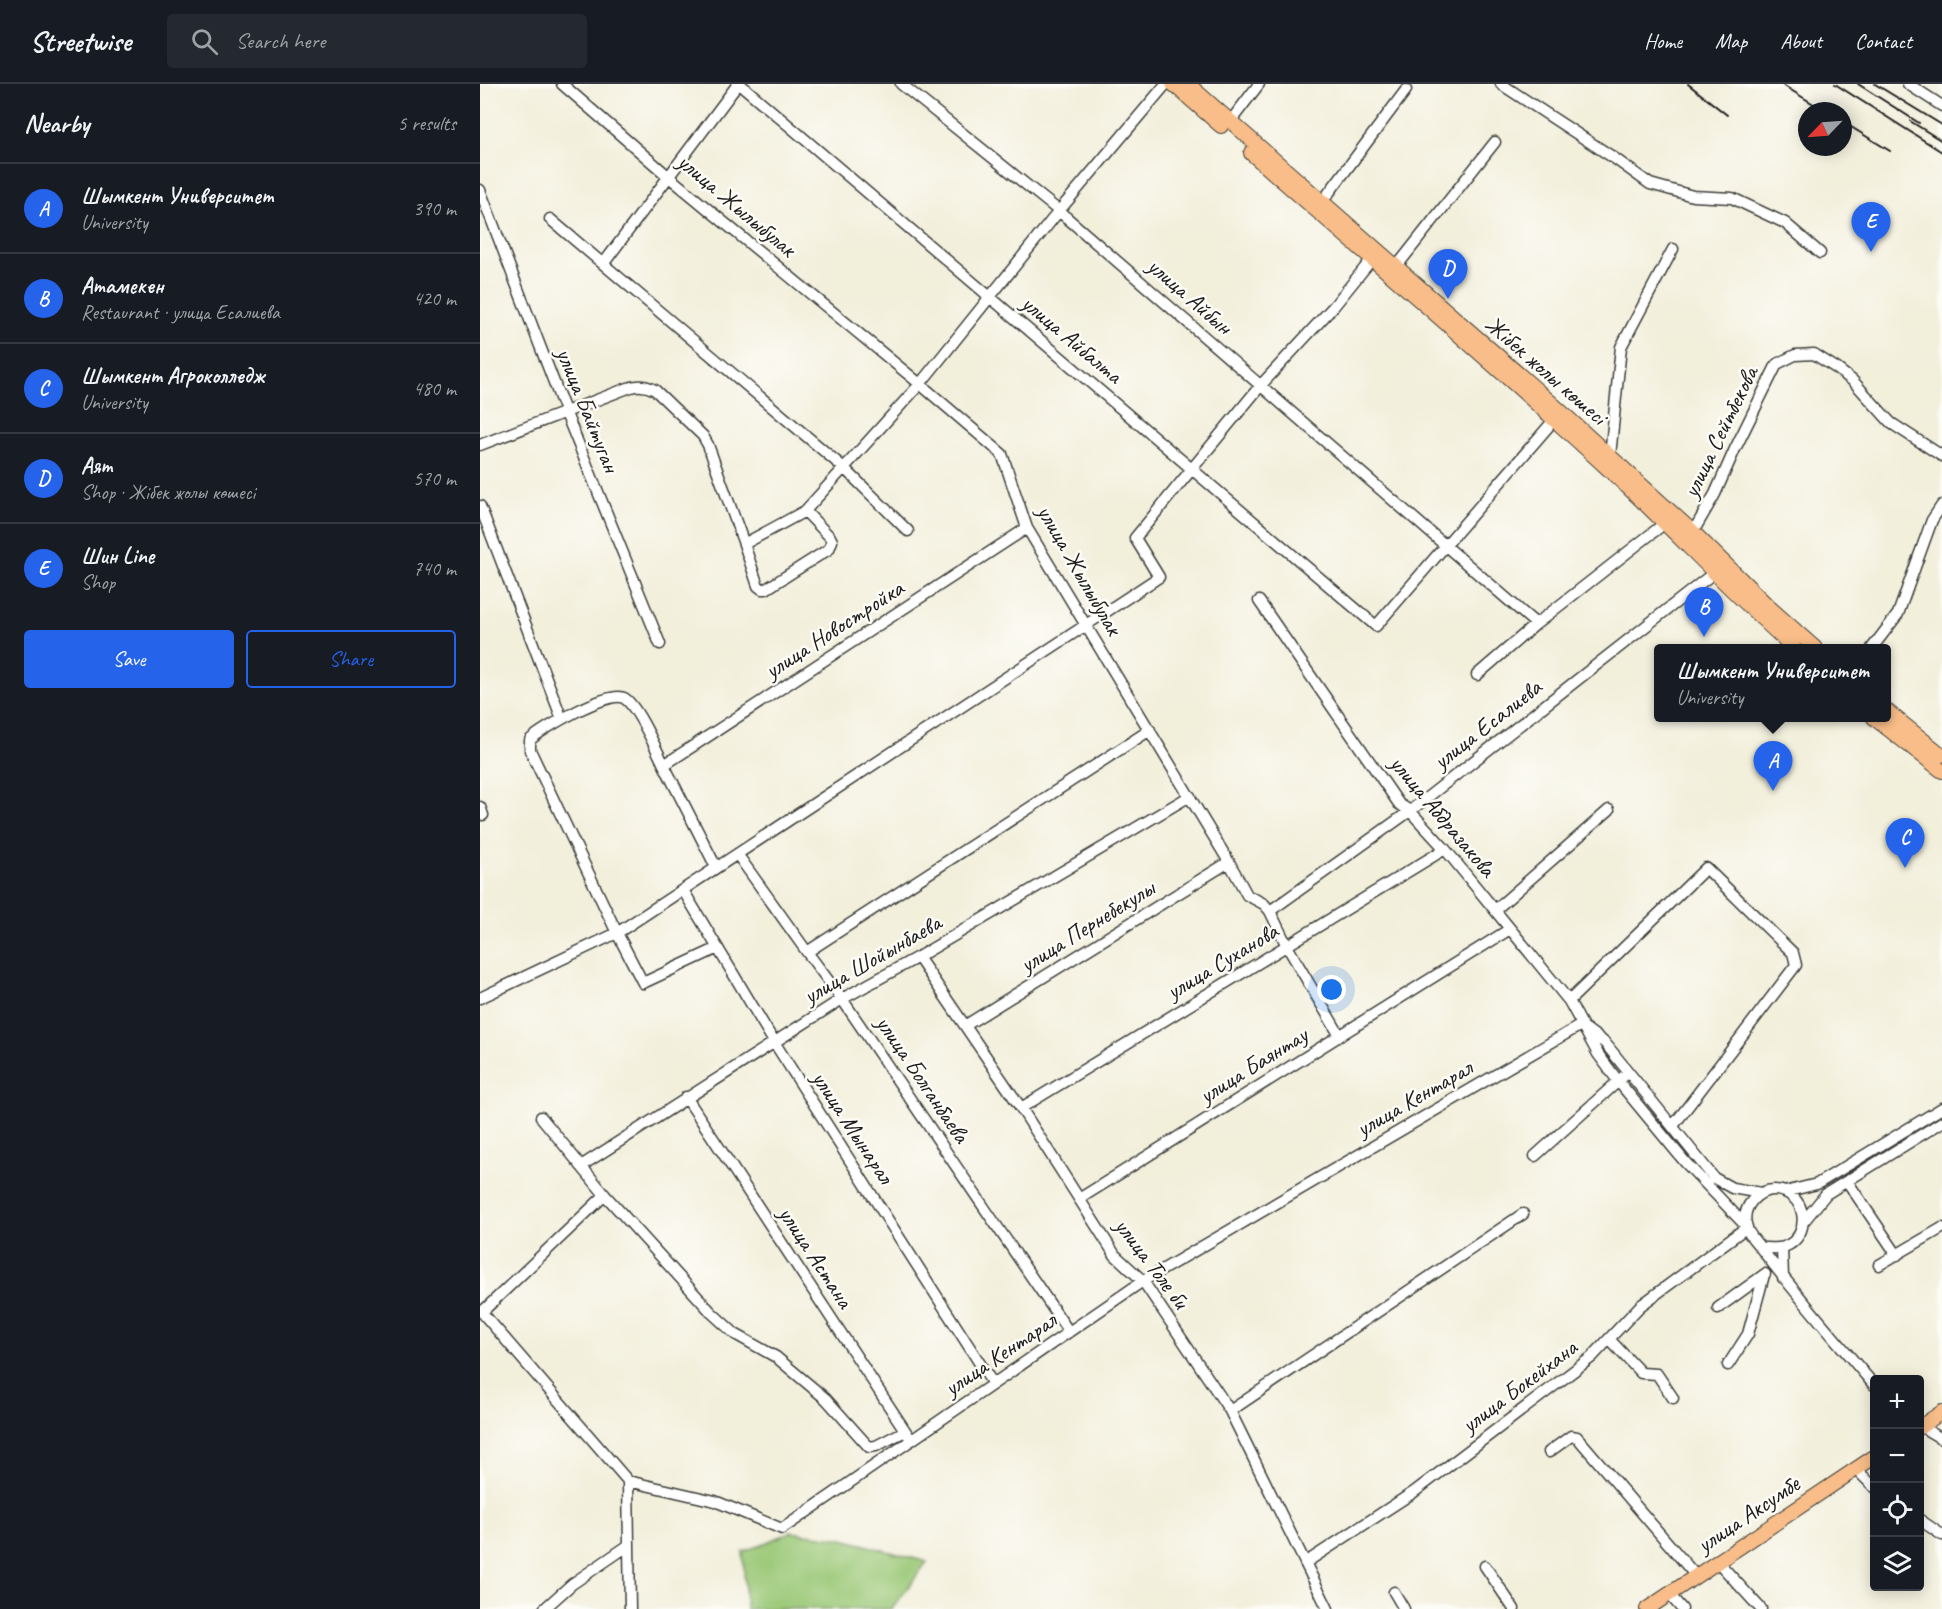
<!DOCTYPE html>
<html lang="en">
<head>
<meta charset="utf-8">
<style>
	body { margin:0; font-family:Caveat,sans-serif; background:#242831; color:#f1f3f6 }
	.controls { position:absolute; right:18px; bottom:18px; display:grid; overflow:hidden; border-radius:6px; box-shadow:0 3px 15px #0003 }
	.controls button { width:54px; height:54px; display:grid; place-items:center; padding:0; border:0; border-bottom:2px solid #363941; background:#171b24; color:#f1f3f6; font:30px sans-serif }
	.compass { position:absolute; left:1318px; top:18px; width:54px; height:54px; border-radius:50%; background:#171b24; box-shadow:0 3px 15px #0003; rotate:245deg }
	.you { position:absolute; left:852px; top:906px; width:21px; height:21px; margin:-15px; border:4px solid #fff; border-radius:50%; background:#1a73e8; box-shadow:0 0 0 9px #1a73e833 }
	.badge { display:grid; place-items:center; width:39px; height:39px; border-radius:50%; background:#2563eb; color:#fff; font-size:20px; font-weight:700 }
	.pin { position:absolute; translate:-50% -50px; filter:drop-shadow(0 2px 3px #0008) }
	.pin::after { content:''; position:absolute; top:32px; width:21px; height:18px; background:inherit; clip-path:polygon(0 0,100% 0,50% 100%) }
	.popup { position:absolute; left:1174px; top:560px; width:237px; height:78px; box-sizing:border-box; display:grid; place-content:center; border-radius:6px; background:#171b24; filter:drop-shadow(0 2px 4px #0005); font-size:20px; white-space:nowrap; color:#9ea1a6 }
	.popup b { font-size:22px; color:#f1f3f6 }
	.popup::after { content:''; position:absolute; left:50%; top:100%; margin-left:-12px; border:12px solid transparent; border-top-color:#171b24 }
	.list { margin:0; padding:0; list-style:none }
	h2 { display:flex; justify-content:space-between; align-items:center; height:78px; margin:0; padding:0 24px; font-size:26px }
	h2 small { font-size:20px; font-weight:400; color:#9ea1a6 }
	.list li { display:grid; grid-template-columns:39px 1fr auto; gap:18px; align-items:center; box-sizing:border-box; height:90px; padding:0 24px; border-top:2px solid #363941 }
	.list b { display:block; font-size:22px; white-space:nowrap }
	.list p { margin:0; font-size:20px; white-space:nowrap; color:#9ea1a6 }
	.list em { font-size:20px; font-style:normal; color:#9ea1a6 }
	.actions { display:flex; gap:12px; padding:18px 24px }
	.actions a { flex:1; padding:14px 0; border:2px solid #2563eb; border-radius:6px; text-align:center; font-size:21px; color:#2563eb }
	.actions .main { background:#2563eb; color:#fff }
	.icon { flex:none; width:33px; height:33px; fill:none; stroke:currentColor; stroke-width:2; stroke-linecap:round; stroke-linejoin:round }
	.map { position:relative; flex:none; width:1462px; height:1525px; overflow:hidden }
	header { display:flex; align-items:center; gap:36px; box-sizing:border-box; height:84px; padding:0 30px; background:#171b24; border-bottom:2px solid #363941 }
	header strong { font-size:28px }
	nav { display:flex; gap:33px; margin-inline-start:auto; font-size:21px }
	.search { width:420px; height:54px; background:#242831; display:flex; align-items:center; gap:15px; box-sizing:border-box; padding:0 21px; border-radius:6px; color:#9ea1a6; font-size:22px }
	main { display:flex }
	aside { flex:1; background:#171b24 }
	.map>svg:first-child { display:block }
	.green { fill:#99c775; stroke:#5a7248; stroke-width:1.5 }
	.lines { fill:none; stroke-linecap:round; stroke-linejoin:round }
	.minor-casing { stroke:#3c3c39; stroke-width:13 }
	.major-casing { stroke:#3c3c39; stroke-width:16 }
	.minor { stroke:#fff; stroke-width:10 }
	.major { stroke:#f8bd88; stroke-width:14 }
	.rail { stroke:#1c1c1c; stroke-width:2 }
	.labels { text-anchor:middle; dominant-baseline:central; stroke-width:5; stroke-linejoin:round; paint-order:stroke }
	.street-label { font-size:24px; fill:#1c1c1c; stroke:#fdfcf7 }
</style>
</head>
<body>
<header>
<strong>Streetwise</strong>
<div class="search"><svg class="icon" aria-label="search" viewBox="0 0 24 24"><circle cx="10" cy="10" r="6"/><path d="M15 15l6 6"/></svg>Search here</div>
<nav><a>Home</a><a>Map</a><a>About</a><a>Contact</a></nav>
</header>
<main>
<aside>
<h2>Nearby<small>5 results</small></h2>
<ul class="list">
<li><span class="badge">A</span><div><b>Шымкент Университет</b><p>University</p></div><em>390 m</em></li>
<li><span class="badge">B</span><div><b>Атамекен</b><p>Restaurant · улица Есалиева</p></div><em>420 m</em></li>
<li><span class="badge">C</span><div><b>Шымкент Агроколледж</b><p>University</p></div><em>480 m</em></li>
<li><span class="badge">D</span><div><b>Аят</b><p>Shop · Жібек жолы көшесі</p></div><em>570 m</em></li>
<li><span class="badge">E</span><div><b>Шин Line</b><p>Shop</p></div><em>740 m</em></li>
</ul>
<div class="actions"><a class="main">Save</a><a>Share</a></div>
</aside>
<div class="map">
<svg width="1462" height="1525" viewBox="0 0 1462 1525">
	<rect width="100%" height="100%" fill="#fdfcf7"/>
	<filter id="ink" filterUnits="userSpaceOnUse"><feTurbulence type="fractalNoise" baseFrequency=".0167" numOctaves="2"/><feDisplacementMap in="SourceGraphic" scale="12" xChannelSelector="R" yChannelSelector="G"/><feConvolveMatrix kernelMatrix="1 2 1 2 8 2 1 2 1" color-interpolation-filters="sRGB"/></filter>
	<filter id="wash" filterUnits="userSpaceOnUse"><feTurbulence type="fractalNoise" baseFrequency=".008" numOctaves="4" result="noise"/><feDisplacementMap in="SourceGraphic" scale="24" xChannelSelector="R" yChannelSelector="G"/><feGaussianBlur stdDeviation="1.35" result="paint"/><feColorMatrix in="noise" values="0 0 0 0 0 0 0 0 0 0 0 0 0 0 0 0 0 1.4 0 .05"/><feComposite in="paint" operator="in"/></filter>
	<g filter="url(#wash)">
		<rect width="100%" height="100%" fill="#f2efdb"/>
		<path class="green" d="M311 1448 363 1455 447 1478 412 1525H266L263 1468Z"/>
	</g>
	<g filter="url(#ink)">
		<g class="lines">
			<g class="minor-casing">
				<path id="minor" d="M82 0 189 93 440 300 522 370 547 444 749 778 767 811 784 820 790 827 807 862 860 952
					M260 0 896 542 1074 336
					M421 0 579 127 1056 540
					M1021 0 1134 74 1170 100 1213 112 1252 114 1305 139 1340 169
					M1428 0 1462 22
					M750 38 779 0
					M0 106 85 327 180 560
					M842 118 926 6
					M70 135 364 384 428 447
					M124 179 258 0
					M917 182 1015 58
					M0 361 148 304C158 300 166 301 175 306L223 352 228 361 264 460 325 427 440 300 579 127 686 0
					M1130 372 1141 263 1193 165
					M0 422 82 635
					M1213 448 1235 410 1255 365 1297 280 1315 271 1334 270 1356 284 1373 297 1411 339 1462 372
					M264 460 278 502 282 505H286L349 465 352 457 350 453 325 427
					M779 517 919 720 930 727 965 765 1089 917 1118 970 1138 997 1205 1078 1267 1143 1160 1222 1112 1273 934 1408 825 1479
					M1392 564 1418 530 1452 436 1462 421
					M997 591 1056 540 1185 439
					M184 681 547 444
					M0 723 3 731
					M257 770 327 868 362 915 589 1248
					M236 783C219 749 201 715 184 681 177 667 157 621 144 614 129 606 63 644 50 656V666L137 849 163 899 238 864
					M203 806 294 958 513 1300
					M1015 826 1129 726
					M790 827 930 727 1240 484
					M327 868 670 646
					M438 873 541 1024 635 1171 663 1197 750 1327 848 1525
					M0 914 137 849 679 493 655 454 781 301 854 222 892 175
					M1089 917 1226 784 1313 869 1316 881 1193 1042
					M486 941 749 778
					M1106 945 1125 959 1234 1094 1252 1104 1281 1109
					M206 1013 428 1351
					M541 1024 965 765
					M61 1033 125 1111 232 1229 255 1250 296 1273 346 1315 389 1363 396 1362 425 1347
					M1055 1072 1144 992
					M101 1082 362 915 438 873 710 712
					M1367 1097 1417 1171
					M1305 1108 1337 1100 1462 1024
					M599 1115 1030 845
					M1324 1137 1346 1110 1462 1038
					M1281 1164C1288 1164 1297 1165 1304 1163 1334 1152 1326 1106 1294 1106 1277 1106 1262 1123 1266 1140 1267 1151 1277 1158 1283 1167 1318 1213 1357 1257 1394 1301
					M1302 1164 1303 1194
					M1399 1181 1462 1144
					M1238 1224 1285 1190
					M0 1226 148 1397 235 1417 302 1445 663 1197 1101 941
					M2 1228 125 1111
					M1129 1255 1161 1289 1177 1290 1193 1314
					M1248 1281 1268 1250 1284 1191
					M750 1327 1043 1130
					M1440 1342 1462 1355
					M1069 1368 1091 1352 1097 1353 1216 1492
					M1376 1385 1394 1403
					M148 1397 150 1525
					M1440 1436 1462 1451
					M1238 1478 1281 1525
					M1005 1482 1034 1525
					M914 1508 924 1525
					M1189 1510 1202 1525
					M64 1525 92 1500 149 1461"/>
			</g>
			<g class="major-casing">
				<path id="major" d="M693 0 741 42
					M708 0 1075 322 1213 448 1289 523 1335 564
					M771 69C890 174 1012 277 1128 385 1192 443 1250 508 1314 564
					M1407 627 1462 671
					M1394 634 1462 687
					M1440 1343 1462 1328
					M1167 1525 1394 1373"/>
			</g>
			<use href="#minor" class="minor"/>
			<use href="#major" class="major"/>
			<path class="rail" d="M1208 0 1247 31
				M1301 0 1345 27
				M1355 0 1462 68
				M1378 0 1439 39
				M1395 0 1462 41
				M1430 37 1462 57
				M1363 38 1410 67"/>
		</g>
	</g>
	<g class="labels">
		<g class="street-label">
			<text transform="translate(257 121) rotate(40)">улица Жылыбулак</text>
			<text transform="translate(710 212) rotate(41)">улица Айбын</text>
			<text transform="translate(592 255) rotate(40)">улица Айбалта</text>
			<text transform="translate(1066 286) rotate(41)">Жібек жолы көшесі</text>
			<text transform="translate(108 326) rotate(68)">улица Байтуган</text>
			<text transform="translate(1240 348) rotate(-64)">улица Сейтбекова</text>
			<text transform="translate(600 486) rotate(60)">улица Жылыбулак</text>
			<text transform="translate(354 545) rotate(-33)">улица Новостройка</text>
			<text transform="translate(1007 640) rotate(-38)">улица Есалиева</text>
			<text transform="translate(963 732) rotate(50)">улица Абдразакова</text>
			<text transform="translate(607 842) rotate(-32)">улица Пернебекулы</text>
			<text transform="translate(392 875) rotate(-30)">улица Шойынбаева</text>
			<text transform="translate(742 877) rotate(-31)">улица Суханова</text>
			<text transform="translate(773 981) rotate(-32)">улица Баянтау</text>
			<text transform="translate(443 995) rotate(56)">улица Болганбаева</text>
			<text transform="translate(934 1014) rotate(-30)">улица Кентарал</text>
			<text transform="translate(373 1043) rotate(57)">улица Мынарал</text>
			<text transform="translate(336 1173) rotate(57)">улица Астана</text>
			<text transform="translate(672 1179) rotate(53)">улица Толе би</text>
			<text transform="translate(520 1270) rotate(-34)">улица Кентарал</text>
			<text transform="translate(1039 1302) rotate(-37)">улица Бокейхана</text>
			<text transform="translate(1268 1430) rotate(-34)">улица Аксумбе</text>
		</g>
	</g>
</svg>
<div class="controls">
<button>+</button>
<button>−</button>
<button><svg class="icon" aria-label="locate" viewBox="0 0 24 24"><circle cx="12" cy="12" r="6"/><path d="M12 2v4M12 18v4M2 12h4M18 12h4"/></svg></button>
<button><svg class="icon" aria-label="layers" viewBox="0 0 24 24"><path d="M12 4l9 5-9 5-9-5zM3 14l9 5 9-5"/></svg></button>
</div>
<svg class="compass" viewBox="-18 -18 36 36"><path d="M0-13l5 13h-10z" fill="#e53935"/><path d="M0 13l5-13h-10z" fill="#9ea1a6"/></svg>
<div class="you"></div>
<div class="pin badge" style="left:1293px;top:707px">A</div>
<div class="popup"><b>Шымкент Университет</b>University</div>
<div class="pin badge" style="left:1224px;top:553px">B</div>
<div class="pin badge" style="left:1425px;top:784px">C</div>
<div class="pin badge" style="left:968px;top:215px">D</div>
<div class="pin badge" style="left:1391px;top:168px">E</div>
</div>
</main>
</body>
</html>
